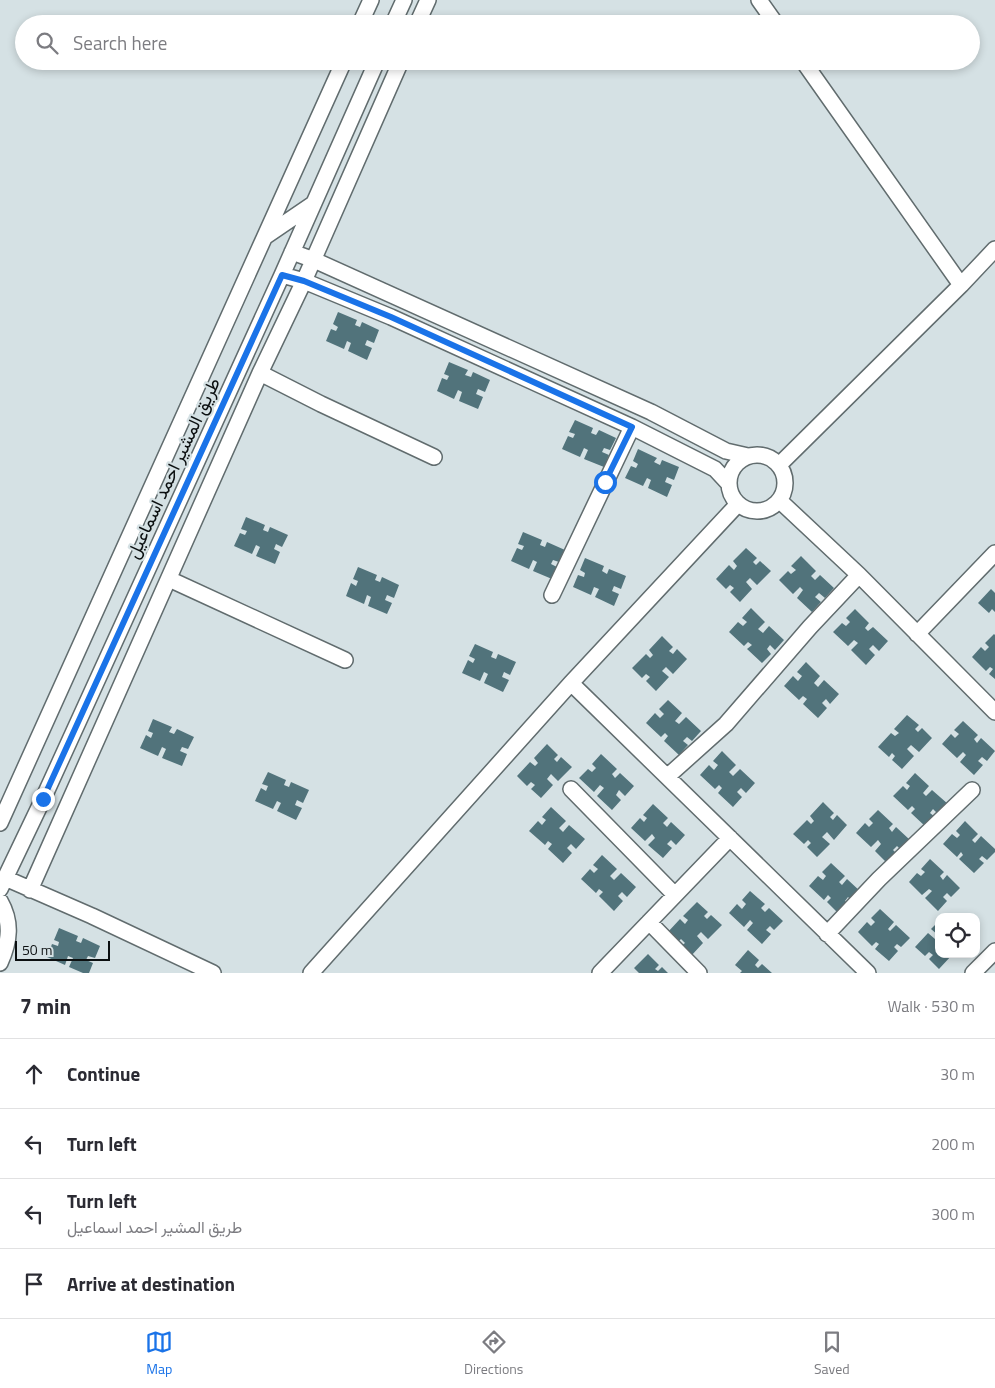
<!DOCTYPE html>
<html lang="en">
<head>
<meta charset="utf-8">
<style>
	body { margin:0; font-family:"Titillium Web",Vazirmatn,sans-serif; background:#f7f7f7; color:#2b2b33 }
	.controls { position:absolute; right:15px; bottom:15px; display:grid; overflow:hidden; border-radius:10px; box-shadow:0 2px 8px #0003 }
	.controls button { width:45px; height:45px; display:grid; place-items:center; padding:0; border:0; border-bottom:1px solid #e1e1e2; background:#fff; color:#2b2b33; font:25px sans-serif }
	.scale { position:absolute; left:15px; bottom:12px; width:95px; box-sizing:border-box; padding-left:5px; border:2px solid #0b0f10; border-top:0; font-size:14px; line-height:18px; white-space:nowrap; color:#0b0f10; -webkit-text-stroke:4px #d5e1e4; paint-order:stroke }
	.stop { position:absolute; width:15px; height:15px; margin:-11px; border:4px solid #1a73e8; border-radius:50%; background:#fff }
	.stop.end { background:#1a73e8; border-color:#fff; box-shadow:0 1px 5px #0008 }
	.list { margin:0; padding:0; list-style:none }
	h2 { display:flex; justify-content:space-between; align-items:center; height:65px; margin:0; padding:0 20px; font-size:21px }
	h2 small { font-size:16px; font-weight:400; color:#7c7c81 }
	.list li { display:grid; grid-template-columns:32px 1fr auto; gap:15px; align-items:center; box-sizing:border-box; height:70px; padding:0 20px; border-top:1px solid #e1e1e2 }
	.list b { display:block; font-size:19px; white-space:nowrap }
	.list p { margin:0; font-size:16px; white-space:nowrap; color:#7c7c81 }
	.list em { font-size:16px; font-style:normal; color:#7c7c81 }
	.icon { flex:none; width:28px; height:28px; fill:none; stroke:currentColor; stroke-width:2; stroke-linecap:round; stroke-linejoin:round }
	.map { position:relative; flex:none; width:995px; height:973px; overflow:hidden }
	.search { position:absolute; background:#fff; box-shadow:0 2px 8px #0003; left:15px; right:15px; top:15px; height:55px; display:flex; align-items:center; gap:12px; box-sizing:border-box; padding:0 18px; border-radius:28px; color:#7c7c81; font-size:19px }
	.sheet { height:345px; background:#fff }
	nav { display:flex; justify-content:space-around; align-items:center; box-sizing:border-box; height:70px; border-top:1px solid #e1e1e2; background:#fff; font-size:14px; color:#7c7c81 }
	nav a { display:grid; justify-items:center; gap:2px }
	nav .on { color:#1a73e8 }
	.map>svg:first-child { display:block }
	.building { fill:#51737b }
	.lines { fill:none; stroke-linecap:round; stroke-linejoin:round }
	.minor-casing { stroke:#616c6e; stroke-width:18 }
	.minor { stroke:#fff; stroke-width:15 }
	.route { stroke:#1a73e8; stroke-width:6 }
	.labels { text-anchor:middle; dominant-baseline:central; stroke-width:4.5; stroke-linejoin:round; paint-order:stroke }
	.street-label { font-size:18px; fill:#0b0f10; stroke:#d5e1e4 }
</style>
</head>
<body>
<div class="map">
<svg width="995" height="973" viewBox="0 0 995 973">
	<rect width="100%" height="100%" fill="#d5e1e4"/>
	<path class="building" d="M338 312 357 320 355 325 360 327 362 322 379 330 374 343 367 340 365 345 372 348 367 360 348 351 351 343 347 341 344 349 326 341 331 329 336 331 338 327 333 324Z
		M449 362 468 370 465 375 471 377 473 372 490 380 485 392 478 389 476 394 483 397 478 409 459 401 462 392 458 390 454 399 437 391 442 378 447 380 449 376 444 374Z
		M575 420 593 428 591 433 596 435 599 430 616 438 610 450 604 448 602 452 609 455 604 467 584 459 588 450 584 448 580 457 562 449 568 436 573 438 575 434 569 432Z
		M638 449 657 458 654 462 660 465 662 460 679 467 674 480 667 477 665 482 672 485 667 497 648 488 651 480 647 478 643 486 625 478 631 466 636 468 638 464 633 461Z
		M246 517 265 525 263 530 268 532 270 527 288 535 282 547 276 544 274 549 280 552 275 564 256 556 260 547 256 545 252 554 234 546 240 533 245 535 247 531 241 529Z
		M523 532 542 540 540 545 545 547 547 542 565 550 559 562 553 560 551 564 557 567 552 579 533 571 537 562 533 560 529 569 511 561 517 548 522 550 524 546 518 544Z
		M746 548 757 558 753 562 756 565 760 561 771 571 757 585 750 578 746 582 752 589 740 602 730 592 734 588 730 585 726 589 716 579 729 565 734 570 737 566 733 561Z
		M801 556 816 571 811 576 815 580 820 575 834 588 825 598 819 593 815 597 821 602 812 612 797 598 803 590 800 587 793 594 779 580 788 571 791 574 796 570 791 566Z
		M585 558 604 566 602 571 607 574 609 569 626 576 621 589 614 586 612 591 619 594 614 606 595 597 599 589 594 587 591 595 573 587 578 575 584 577 585 573 580 570Z
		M358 567 377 575 375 580 380 582 382 577 399 585 394 598 387 595 385 600 392 603 387 614 368 606 371 597 367 595 364 604 346 596 351 583 356 586 358 581 353 579Z
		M991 589 995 593V612L992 609 989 613 978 603Z
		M751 608 765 622 758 629 763 633 769 626 784 640 775 650 770 645 767 649 771 654 762 663 747 649 752 645 748 642 744 646 729 632 738 622 743 626 747 622 742 618Z
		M855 609 869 623 865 628 868 631 873 627 888 641 879 651 873 645 869 649 875 655 866 665 851 650 858 643 854 640 848 646 833 632 842 623 846 626 850 622 846 618Z
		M994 634 995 635V679L989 674 993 669 990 667 986 671 972 657 981 647 985 651 989 647 985 643Z
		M662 636 673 647 669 651 673 654 677 649 687 659 673 674 666 667 662 671 669 677 656 691 646 681 650 677 646 674 642 678 632 668 646 654 650 658 653 655 649 650Z
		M475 644 493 652 491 657 496 659 498 654 516 662 510 675 504 672 502 677 509 680 503 692 484 683 488 674 484 672 480 681 462 673 468 660 473 663 475 659 469 656Z
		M806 662 820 676 814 683 818 687 824 680 839 694 830 704 826 699 822 703 827 708 818 718 803 704 807 699 803 696 799 700 784 686 793 676 798 681 802 676 797 672Z
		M668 700 682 713 675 721 679 724 686 717 701 731 692 741 687 737 683 741 688 745 679 755 664 741 668 736 665 733 661 737 646 723 655 713 660 718 664 714 659 709Z
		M907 715 919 725 915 729 918 732 922 728 932 738 919 752 911 745 907 749 914 756 902 769 892 760 895 756 892 753 889 757 878 747 891 733 895 736 899 733 894 729Z
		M153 719 172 727 169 732 174 734 177 729 194 737 188 749 182 747 180 751 187 754 182 766 162 758 166 749 162 747 158 756 140 748 146 735 151 738 153 733 148 731Z
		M963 721 978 735 974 739 977 743 981 738 995 751 987 761 982 757 978 761 983 765 974 775 960 762 966 755 963 752 957 758 942 744 951 734 955 738 959 734 954 730Z
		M547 744 558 755 554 759 557 762 561 757 572 767 558 781 551 774 547 779 553 785 541 798 531 789 535 785 531 782 527 786 517 776 530 762 535 766 538 763 534 758Z
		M722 751 736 765 729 772 733 776 740 769 755 783 746 793 741 788 737 792 742 797 733 807 718 793 722 788 719 785 715 789 700 775 709 765 714 770 718 765 713 761Z
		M601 754 617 769 612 774 615 778 620 773 634 786 625 796 619 790 616 795 621 800 612 810 597 796 604 788 600 785 594 792 579 778 588 769 592 772 596 768 592 764Z
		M268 772 286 780 284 785 289 787 291 782 309 790 303 803 297 800 295 805 302 808 296 820 277 811 281 803 277 801 273 809 255 801 261 788 266 791 268 786 262 784Z
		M915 773 929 786 923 793 926 796 932 790 948 804 938 814 933 809 930 813 935 817 926 827 911 813 915 809 912 806 908 810 893 796 903 786 907 790 910 786 906 783Z
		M823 802 834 813 830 817 833 820 837 815 847 825 834 840 827 832 822 837 830 844 817 857 807 847 811 843 808 840 804 844 793 834 807 820 811 824 814 821 810 816Z
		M653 804 668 818 663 823 667 827 671 822 685 835 676 845 671 840 667 844 672 848 663 858 648 845 655 838 652 834 645 841 631 828 640 818 644 822 647 818 643 815Z
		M551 807 566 821 559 828 563 832 569 825 585 839 576 849 571 844 567 848 572 853 563 863 548 849 552 844 548 841 545 845 529 831 538 821 542 825 546 820 542 817Z
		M878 810 893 824 889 828 892 832 896 827 910 840 901 850 897 846 893 850 897 854 888 864 875 851 881 844 878 840 871 847 856 833 865 823 869 827 873 823 869 819Z
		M965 821 978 834 972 840 975 843 981 836 995 849V852L987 860 982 856 979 859 984 863 974 873 959 859 963 855 961 852 957 857 943 844 952 834 957 838 960 835 956 831Z
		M602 855 617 869 610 876 614 880 621 873 636 887 627 897 622 892 618 896 623 901 614 911 599 896 603 892 599 889 596 893 581 879 590 869 594 873 598 869 593 865Z
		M930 859 944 872 940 876 943 880 947 875 960 888 951 897 947 893 943 897 947 901 938 911 925 898 932 891 929 889 922 895 909 882 917 873 921 876 925 872 921 869Z
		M831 863 845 876 839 882 842 885 847 879 861 892 852 901 848 897 845 901 849 905 840 915 827 902 831 898 828 895 824 900 809 886 818 876 823 880 826 876 822 872Z
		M750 891 765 904 761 908 765 912 769 908 783 921 774 930 770 926 766 930 771 934 762 944 747 930 753 923 750 920 744 927 729 913 737 904 742 909 746 904 742 900Z
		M697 902 708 912 704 916 707 919 711 915 722 925 708 939 701 932 697 936 703 943 691 956 681 946 685 943 681 939 677 943 667 933 680 919 685 924 688 920 683 916Z
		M880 909 894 922 888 929 890 931 896 925 910 938 901 947 897 944 894 947 898 951 889 961 875 949 879 944 876 942 872 946 858 932 867 922 871 926 875 922 871 918Z
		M939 921V954L952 955 939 969 929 959 933 955 929 952 925 956 915 947 928 933 935 939 938 935 931 929Z
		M59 928 78 936 76 941 81 943 83 938 100 946 95 958 88 956 86 960 93 963 89 973H83L69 967 73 958 68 956 65 965 47 957 52 944 58 946 59 942 54 940Z
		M748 950 759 960 755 965 758 968 762 964 772 973H740L742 971 735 965Z
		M648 954 659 965 655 969 658 971 662 967 668 973H639L634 968Z"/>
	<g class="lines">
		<g class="minor-casing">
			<path id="minor" d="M759 0 776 24
				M360 24 371 0
				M393 24 404 0
				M417 24 428 0
				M803 61 961 285
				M266 236 313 204
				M292 252 314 260 651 412 726 451 748 456
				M282 275 304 281 391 317 632 427 715 469 728 483
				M260 373 321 404 434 457
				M729 483a28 28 0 1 1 56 0a28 28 0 1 1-56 0Z
				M779 465 961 285 995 249
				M780 501 859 575 995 712
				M169 579 345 660
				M552 595 632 427
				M917 634 995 553
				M571 683 868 973
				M668 776 726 724 810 627 859 575
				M571 789 675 895
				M0 823 344 61
				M5 878 92 916 213 973
				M0 889 43 799 282 275 377 61
				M30 890 260 373 304 281 401 61
				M0 901C12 922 10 941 0 963
				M649 922 699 973
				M827 934 879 879 972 790
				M311 973 571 683 737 505
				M600 973 730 838
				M973 973 995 951"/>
		</g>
		<use href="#minor" class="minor"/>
	</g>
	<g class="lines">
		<path class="route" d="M43 799 282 275 304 281 391 317 632 427 605 482"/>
	</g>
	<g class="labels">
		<g class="street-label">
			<text transform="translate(173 468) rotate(-65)">طريق المشير احمد اسماعيل</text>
		</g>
	</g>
</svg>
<div class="controls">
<button><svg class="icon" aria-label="locate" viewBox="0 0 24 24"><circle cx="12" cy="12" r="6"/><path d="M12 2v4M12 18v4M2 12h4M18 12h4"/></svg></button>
</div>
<div class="scale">50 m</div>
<div class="stop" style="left:605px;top:482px"></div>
<div class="stop end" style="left:43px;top:799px"></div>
<div class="search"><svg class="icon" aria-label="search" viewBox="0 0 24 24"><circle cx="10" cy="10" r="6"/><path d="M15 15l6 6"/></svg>Search here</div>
</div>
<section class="sheet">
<h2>7 min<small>Walk · 530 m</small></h2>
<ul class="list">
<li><svg class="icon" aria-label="ahead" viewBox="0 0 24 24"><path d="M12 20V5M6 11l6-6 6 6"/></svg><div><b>Continue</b></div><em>30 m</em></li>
<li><svg class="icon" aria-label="left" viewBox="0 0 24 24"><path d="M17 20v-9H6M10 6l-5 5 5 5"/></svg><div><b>Turn left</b></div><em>200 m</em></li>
<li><svg class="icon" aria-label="left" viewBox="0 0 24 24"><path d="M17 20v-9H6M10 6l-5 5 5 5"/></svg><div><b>Turn left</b><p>طريق المشير احمد اسماعيل</p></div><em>300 m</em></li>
<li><svg class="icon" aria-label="arrive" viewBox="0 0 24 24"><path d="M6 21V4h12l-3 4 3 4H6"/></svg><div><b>Arrive at destination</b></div></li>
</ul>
</section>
<nav>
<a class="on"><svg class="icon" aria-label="map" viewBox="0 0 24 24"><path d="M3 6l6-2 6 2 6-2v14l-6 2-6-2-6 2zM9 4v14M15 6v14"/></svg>Map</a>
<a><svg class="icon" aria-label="directions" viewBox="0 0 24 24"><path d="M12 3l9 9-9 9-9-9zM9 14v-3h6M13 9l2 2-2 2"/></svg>Directions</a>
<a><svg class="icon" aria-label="saved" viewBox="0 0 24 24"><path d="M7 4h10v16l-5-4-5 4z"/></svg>Saved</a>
</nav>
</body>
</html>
